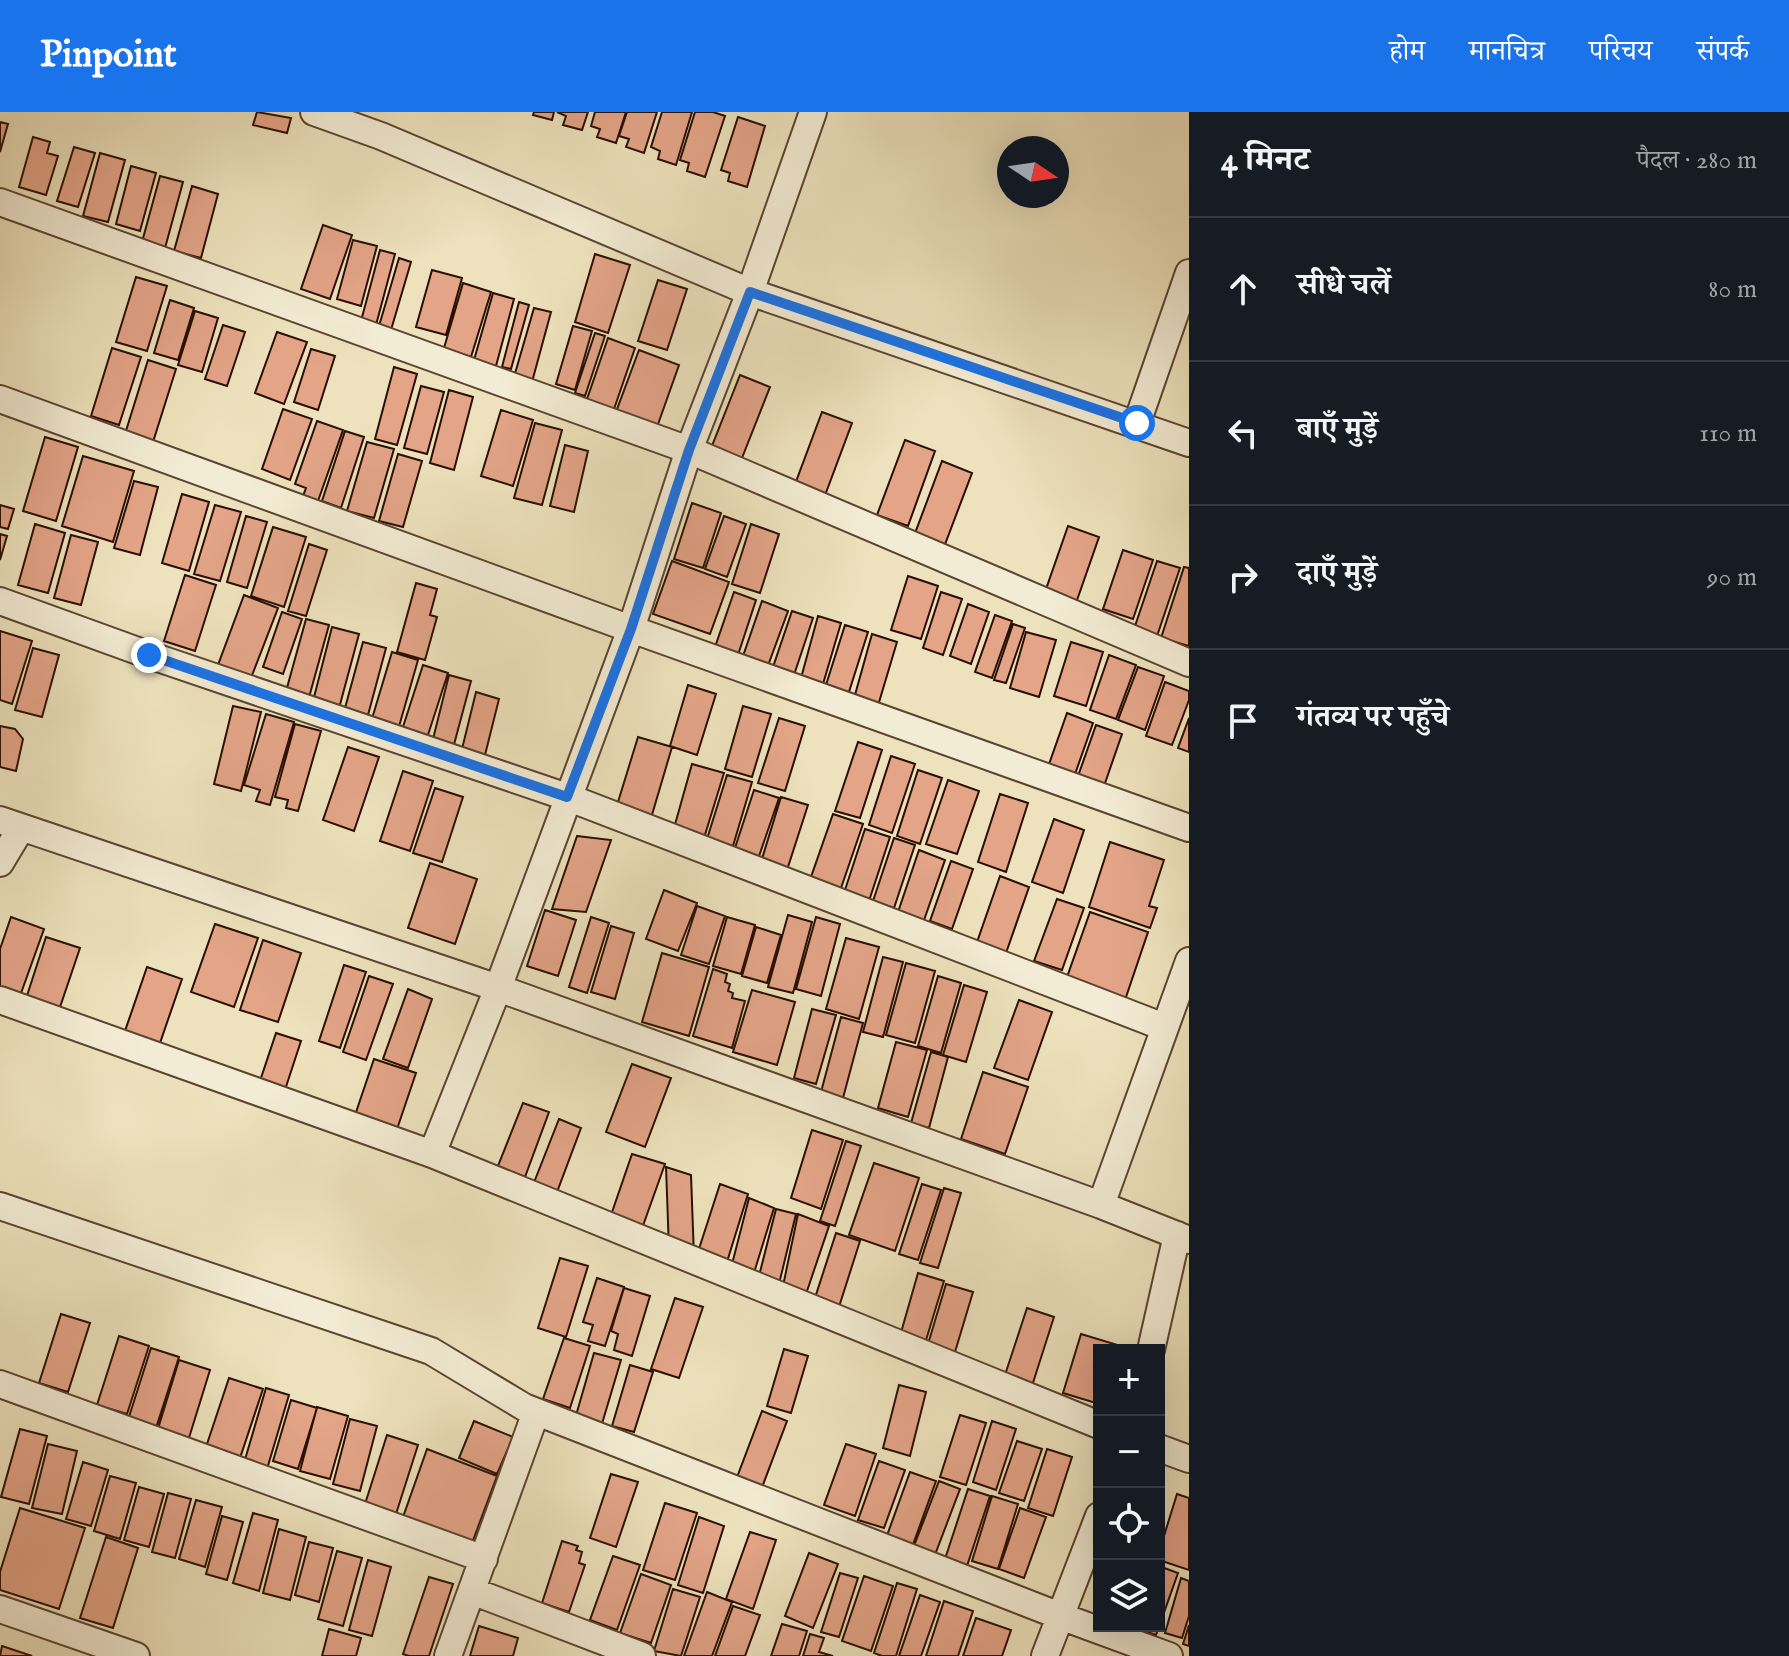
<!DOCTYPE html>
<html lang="hi">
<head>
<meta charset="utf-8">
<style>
	body { margin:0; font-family:"IM FELL English","Noto Serif Devanagari",serif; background:#20242c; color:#f1f3f6 }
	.controls { position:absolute; right:24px; bottom:24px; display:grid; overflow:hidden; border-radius:0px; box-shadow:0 8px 32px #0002 }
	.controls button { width:72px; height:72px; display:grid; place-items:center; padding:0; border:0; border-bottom:2px solid #363941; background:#171b24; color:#f1f3f6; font:40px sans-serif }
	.compass { position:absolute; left:997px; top:24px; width:72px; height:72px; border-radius:50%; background:#171b24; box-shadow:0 8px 32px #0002; rotate:103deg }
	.stop { position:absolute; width:24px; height:24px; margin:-18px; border:6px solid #1a73e8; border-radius:50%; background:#fff }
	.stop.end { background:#1a73e8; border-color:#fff; box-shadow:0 2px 8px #0008 }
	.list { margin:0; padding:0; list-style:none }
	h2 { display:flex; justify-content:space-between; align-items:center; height:104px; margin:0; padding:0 32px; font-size:34px }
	h2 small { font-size:26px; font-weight:400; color:#9ea1a6 }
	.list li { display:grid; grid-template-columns:52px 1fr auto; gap:24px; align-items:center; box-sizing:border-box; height:144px; padding:0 32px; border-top:2px solid #363941 }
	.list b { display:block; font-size:30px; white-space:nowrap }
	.list em { font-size:26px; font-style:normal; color:#9ea1a6 }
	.icon { flex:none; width:44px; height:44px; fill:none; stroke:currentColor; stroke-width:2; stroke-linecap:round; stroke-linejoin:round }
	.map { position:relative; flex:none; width:1189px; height:1544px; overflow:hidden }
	header { display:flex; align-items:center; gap:48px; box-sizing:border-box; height:112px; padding:0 40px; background:#1a73e8; color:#fff }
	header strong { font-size:38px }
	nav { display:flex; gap:44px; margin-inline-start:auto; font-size:28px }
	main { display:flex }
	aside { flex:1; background:#171b24 }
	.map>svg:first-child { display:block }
	.building { fill:#e3a488; stroke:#290f00; stroke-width:2 }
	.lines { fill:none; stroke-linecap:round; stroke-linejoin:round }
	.minor-casing { stroke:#5a442f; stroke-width:30 }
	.minor { stroke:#f3ecd4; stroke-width:26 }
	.route { stroke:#1a73e8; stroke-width:10 }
</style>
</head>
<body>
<header>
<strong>Pinpoint</strong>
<nav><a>होम</a><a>मानचित्र</a><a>परिचय</a><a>संपर्क</a></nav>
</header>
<main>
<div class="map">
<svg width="1189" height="1544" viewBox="0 0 1189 1544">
	<rect width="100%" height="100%" fill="#ede2bd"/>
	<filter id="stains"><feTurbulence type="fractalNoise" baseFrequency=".0025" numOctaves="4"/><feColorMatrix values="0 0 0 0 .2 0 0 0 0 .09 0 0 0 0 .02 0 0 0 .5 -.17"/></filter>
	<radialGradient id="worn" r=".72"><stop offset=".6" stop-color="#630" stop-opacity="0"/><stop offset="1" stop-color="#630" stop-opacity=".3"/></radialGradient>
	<path class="building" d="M257 0 291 6 287 21 253 13Z
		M534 0H554L552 8 533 3Z
		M557 0H588L582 18 563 13 566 4Z
		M595 0H626L616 31 597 25 600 17 591 14Z
		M627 0H657L644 41 626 35 629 27 619 24Z
		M662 0H692L676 53 658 47 660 39 651 35Z
		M695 0H713L725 4 705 65 687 59 689 51 680 48Z
		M738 5 765 14 747 75 728 69 730 61 721 58Z
		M0 10 8 12 0 40Z
		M33 25 50 30 47 41 58 44 46 83 19 75Z
		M74 35 95 41 78 95 57 89Z
		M100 41 125 48 108 110 83 104Z
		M131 54 156 61 140 119 116 112Z
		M160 64 183 70 165 136 142 130Z
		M192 74 218 82 201 146 174 139Z
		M323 113 352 123 330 187 301 177Z
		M353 128 377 134 361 194 337 187Z
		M380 138 395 142 376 213 361 209Z
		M595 142 630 153 608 221 575 210Z
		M399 146 411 150 391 218 379 214Z
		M432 158 462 166 446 223 416 215Z
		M136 165 167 174 147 239 116 230Z
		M658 168 687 177 667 238 638 229Z
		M463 171 491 180 471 245 444 236Z
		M493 181 514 187 496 254 474 248Z
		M170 188 194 196 178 248 154 241Z
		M519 190 529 193 511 257 502 255Z
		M534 196 551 200 532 270 514 265Z
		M195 199 218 206 202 260 178 253Z
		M223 213 245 220 227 274 205 267Z
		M573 214 592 219 575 278 556 272Z
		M277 220 307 230 284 292 255 281Z
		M595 221 605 224 585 284 575 281Z
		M608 226 635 236 613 300 586 290Z
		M112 236 141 245 119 313 91 304Z
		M311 237 335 244 318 298 294 290Z
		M639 238 679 253 657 315 616 300Z
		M148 248 176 257 153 330 125 322Z
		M394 255 417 262 397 333 375 327Z
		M740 263 770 275 740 351 710 339Z
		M421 274 444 280 427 342 404 336Z
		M449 278 473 285 454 358 430 351Z
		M283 297 312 307 290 368 262 357Z
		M501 298 533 308 513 374 481 364Z
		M822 300 852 311 824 386 794 375Z
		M317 309 343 318 318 389 303 384 306 376 295 372Z
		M535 311 562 318 542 393 514 386Z
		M345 319 364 325 341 396 322 389Z
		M45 325 78 335 56 409 23 399Z
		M905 328 935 339 908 414 877 403Z
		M367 330 394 337 374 406 347 399Z
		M565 333 588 339 574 400 550 394Z
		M398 342 422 349 403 415 379 409Z
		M83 344 134 359 113 430 62 414Z
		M942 349 972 361 944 435 914 424Z
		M134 369 158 375 140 443 114 436Z
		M182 382 209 390 189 459 162 451Z
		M692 391 721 401 703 456 674 447Z
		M0 393 14 397 8 417 0 415Z
		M215 393 241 400 220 469 194 462Z
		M246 404 267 410 247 476 227 470Z
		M724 404 746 412 727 465 705 457Z
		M35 412 65 421 48 481 18 473Z
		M751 412 779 422 760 481 732 472Z
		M1068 414 1099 425 1076 491 1045 480Z
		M273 415 306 425 284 495 251 484Z
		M0 422 7 424 0 448Z
		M71 423 98 430 81 493 54 486Z
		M309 432 327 438 306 504 288 499Z
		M1123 438 1153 448 1133 507 1103 497Z
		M672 449 729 470 710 522 653 502Z
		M1157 449 1180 456 1157 524 1134 517Z
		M1184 455 1189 456V534L1161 526Z
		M185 463 216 473 195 539 164 529Z
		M908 464 938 474 921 527 891 518Z
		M416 471 437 477 430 503 437 505 425 548 397 540Z
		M734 480 756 488 737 546 714 538Z
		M941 480 962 487 943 543 923 536Z
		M244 483 278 496 251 566 218 553Z
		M762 489 788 499 766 559 741 550Z
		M968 492 989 500 971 552 950 544Z
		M792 499 813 506 793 566 772 558Z
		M282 500 302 507 283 562 263 555Z
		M995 503 1012 509 992 566 975 560Z
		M818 504 841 511 823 572 801 566Z
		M306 507 329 513 308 589 285 583Z
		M1013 512 1025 516 1006 571 994 568Z
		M845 513 868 520 848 583 825 576Z
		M332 515 359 522 338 600 312 593Z
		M0 519 32 529 12 592 0 588Z
		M1026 520 1056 528 1039 585 1010 576Z
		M872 522 897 530 877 597 853 590Z
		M363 530 386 536 368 603 345 596Z
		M1071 530 1103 540 1086 594 1054 584Z
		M33 536 59 543 42 605 15 598Z
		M392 540 418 548 398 618 371 610Z
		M1109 543 1136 553 1116 607 1090 598Z
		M423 553 448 561 426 629 401 621Z
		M1138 555 1164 564 1145 618 1118 608Z
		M449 563 471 569 452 640 431 635Z
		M1165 570 1189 579V588L1172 633 1146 624Z
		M688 573 716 582 697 643 670 634Z
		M476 580 499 587 484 647 461 641Z
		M233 594 261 600 241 679 214 672Z
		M743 594 771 602 752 665 725 657Z
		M1067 601 1093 611 1074 665 1048 655Z
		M266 602 294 610 270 693 256 689 260 678 244 673Z
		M779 606 805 614 785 679 758 671Z
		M1189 606V640L1178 636Z
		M295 612 321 619 298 699 286 696 288 688 275 685Z
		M1096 613 1122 622 1103 677 1077 667Z
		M0 614 15 617 23 627 16 659 0 655Z
		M638 625 672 635 649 713 614 703Z
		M858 630 882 638 860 706 835 699Z
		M348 635 379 645 354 719 323 708Z
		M891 644 915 652 892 721 869 713Z
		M692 652 724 661 704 726 674 716Z
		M918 658 942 666 920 732 897 724Z
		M403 659 433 669 410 739 380 729Z
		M727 663 752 670 733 734 707 727Z
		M948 668 979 679 957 742 926 732Z
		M435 676 463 685 442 750 413 741Z
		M754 678 779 686 757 750 733 742Z
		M1000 682 1028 691 1006 760 978 750Z
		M781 685 808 693 787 758 761 750Z
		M833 702 863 712 841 776 811 765Z
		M1054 707 1084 718 1063 781 1032 770Z
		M865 717 890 725 867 795 842 787Z
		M577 724 611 728 586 800 552 797Z
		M894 726 915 733 894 796 873 789Z
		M1110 730 1164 748 1149 794 1157 796 1150 816 1089 795Z
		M919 738 945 748 923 811 897 803Z
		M951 749 973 757 952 817 930 809Z
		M430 751 477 767 455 832 408 816Z
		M1000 764 1029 775 1005 844 976 833Z
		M664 778 697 791 678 839 646 827Z
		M1057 787 1084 796 1062 858 1034 849Z
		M697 794 725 804 709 852 681 843Z
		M545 798 576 808 558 864 527 854Z
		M1090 800 1148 820 1125 888 1066 868Z
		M788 803 812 810 793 881 768 875Z
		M11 805 44 817 20 884 0 877V837Z
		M591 805 609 811 587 881 569 875Z
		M727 805 755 813 741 862 713 854Z
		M816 805 840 812 821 884 796 877Z
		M215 812 258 826 234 895 191 880Z
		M611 814 634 821 615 887 591 880Z
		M756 815 781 823 767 871 742 864Z
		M46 825 80 836 56 907 23 896Z
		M846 826 879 835 859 907 826 897Z
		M263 828 301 841 278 910 240 898Z
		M662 841 709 855 689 924 642 910Z
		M883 845 903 850 883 925 863 920Z
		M906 851 935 859 915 931 886 923Z
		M344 853 366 860 340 936 319 929Z
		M147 855 182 867 160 931 125 919Z
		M713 857 727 862 725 870 730 872 728 879 733 881 732 886 745 889 732 936 693 924Z
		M369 864 393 872 366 948 343 940Z
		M938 864 961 871 941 941 918 934Z
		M964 873 987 880 966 950 943 943Z
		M408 877 432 887 408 956 383 947Z
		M752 878 795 890 777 953 733 940Z
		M1019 888 1052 900 1028 968 994 956Z
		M812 897 836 903 816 972 794 966Z
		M841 905 863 911 843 986 821 980Z
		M276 921 301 929 282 987 257 978Z
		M896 930 927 938 908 1005 878 996Z
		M931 940 948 945 929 1016 911 1011Z
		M374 947 416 961 395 1023 353 1009Z
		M632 952 671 966 645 1035 606 1020Z
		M983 960 1028 975 1005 1042 961 1027Z
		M523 991 549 1000 525 1065 498 1054Z
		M559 1007 581 1016 557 1080 533 1073Z
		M812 1018 843 1028 821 1097 791 1086Z
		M846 1029 861 1034 835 1114 820 1109Z
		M632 1042 665 1052 640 1122 609 1109Z
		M874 1051 919 1066 895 1139 849 1123Z
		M666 1055 691 1063 694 1145 669 1138Z
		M720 1072 748 1082 726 1153 697 1143Z
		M922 1072 941 1078 918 1148 899 1142Z
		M944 1076 961 1081 938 1156 920 1151Z
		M749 1086 774 1096 753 1164 731 1156Z
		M776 1097 796 1102 779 1172 759 1164Z
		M798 1102 829 1114 806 1182 783 1174Z
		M836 1121 860 1129 838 1198 814 1189Z
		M560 1146 588 1154 566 1225 538 1216Z
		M918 1161 944 1169 923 1238 898 1231Z
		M597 1166 624 1175 605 1234 588 1229 593 1213 583 1210Z
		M946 1172 973 1180 952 1250 925 1242Z
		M624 1176 650 1184 632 1244 614 1238 618 1222 611 1219Z
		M675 1186 703 1195 679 1266 651 1257Z
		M1027 1196 1054 1205 1031 1277 1003 1269Z
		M61 1202 90 1211 68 1280 39 1271Z
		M1081 1222 1121 1234 1119 1238H1099V1292L1063 1281Z
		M119 1224 149 1234 127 1302 97 1293Z
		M564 1226 590 1234 570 1296 543 1287Z
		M151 1236 179 1245 155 1319 127 1311Z
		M784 1237 808 1244 791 1301 767 1294Z
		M594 1241 621 1248 601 1315 575 1307Z
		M179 1248 210 1258 188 1329 157 1320Z
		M630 1253 653 1260 634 1320 612 1314Z
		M229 1266 263 1277 240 1346 206 1335Z
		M899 1273 926 1280 910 1344 883 1336Z
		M266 1276 289 1283 267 1357 244 1351Z
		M291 1288 317 1296 298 1357 273 1349Z
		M317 1295 348 1304 330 1367 300 1359Z
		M762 1299 787 1309 761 1378 736 1368Z
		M960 1303 986 1311 966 1373 940 1365Z
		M350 1307 377 1314 360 1379 333 1372Z
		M474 1309 513 1325 497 1362 459 1346Z
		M992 1309 1016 1317 996 1378 973 1370Z
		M20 1317 47 1324 29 1392 1 1385Z
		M387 1323 418 1333 396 1402 365 1392Z
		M1017 1329 1042 1337 1024 1389 999 1381Z
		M48 1332 77 1339 62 1402 32 1396Z
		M846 1332 876 1342 855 1404 824 1393Z
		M427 1337 497 1364 471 1434 402 1408Z
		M1047 1337 1072 1345 1053 1404 1028 1396Z
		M879 1349 905 1358 884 1416 858 1408Z
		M83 1350 108 1358 91 1414 66 1407Z
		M910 1360 936 1369 911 1438 885 1429Z
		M611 1362 638 1370 616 1435 590 1426Z
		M110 1364 136 1371 120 1427 94 1419Z
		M939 1369 960 1377 933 1448 912 1439Z
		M139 1375 164 1382 149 1435 124 1428Z
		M968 1377 990 1384 967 1454 945 1447Z
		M168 1381 191 1387 175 1446 152 1440Z
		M1177 1382 1189 1386V1458L1159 1448V1440Z
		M992 1384 1018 1392 998 1457 972 1449Z
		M196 1388 222 1395 205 1455 179 1447Z
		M665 1391 697 1401 675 1468 643 1458Z
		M20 1396 85 1416 59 1497 0 1478V1460Z
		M1020 1396 1046 1405 1024 1466 999 1457Z
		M253 1401 278 1408 259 1479 233 1471Z
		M222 1404 243 1410 227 1468 206 1462Z
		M699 1405 724 1414 703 1481 678 1473Z
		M279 1417 306 1425 290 1488 263 1481Z
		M750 1420 776 1428 753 1497 726 1487Z
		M106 1425 138 1436 113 1516 80 1506Z
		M562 1429 578 1434 576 1438 582 1440 579 1451 585 1453 569 1500 542 1491Z
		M309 1430 333 1436 319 1490 295 1483Z
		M337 1439 362 1446 343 1514 318 1507Z
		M809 1441 838 1452 813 1516 785 1504Z
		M613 1444 640 1453 617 1518 590 1508Z
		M368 1448 391 1455 372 1524 349 1518Z
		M1159 1454 1178 1461 1156 1523 1129 1514H1159Z
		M840 1461 858 1466 839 1525 821 1520Z
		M641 1462 671 1473 651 1531 620 1521Z
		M864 1464 893 1474 871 1539 842 1529Z
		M429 1465 453 1472 429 1544H409L403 1542Z
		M1181 1466 1189 1469V1504L1182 1526 1165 1521Z
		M897 1471 917 1477 896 1544H882L874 1541Z
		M673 1477 700 1485 681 1544 654 1539Z
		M707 1480 732 1490 712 1544H684Z
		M920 1483 940 1490 921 1544H899Z
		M944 1489 973 1499 958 1544H926Z
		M733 1494 760 1503 745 1544H715Z
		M976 1506 1011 1518 1002 1544H963Z
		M782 1512 807 1519 799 1544H771Z
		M1189 1513V1534L1183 1532Z
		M479 1514 518 1526 513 1544H470Z
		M329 1517 361 1526 356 1544H322Z
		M810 1522 824 1526 819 1540 833 1544H803Z
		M2 1534 32 1544H0Z"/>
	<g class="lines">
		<g class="minor-casing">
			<path id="minor" d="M314 0 381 24 750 180 1189 331
				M0 90 689 338 1189 551
				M0 287 631 517 1189 716
				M1137 311 1189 161
				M0 489 149 543 567 685 1164 915
				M0 708 498 876 1101 1093 1189 1128
				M0 751 21 716
				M0 888 432 1042 1099 1313
				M432 1042 498 876 631 517 689 338 750 180 813 0
				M1101 1093 1189 849
				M0 1094 431 1239 524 1295 1060 1504 1169 1544
				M1151 1238 1177 1123
				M0 1272 484 1447
				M1159 1336 1189 1347
				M472 1479 642 1544
				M0 1497 136 1544
				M448 1544 536 1300
				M1045 1544 1099 1404"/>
		</g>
		<use href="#minor" class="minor"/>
	</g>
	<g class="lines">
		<path class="route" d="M149 543 567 685 631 517 689 338 750 180 1137 311"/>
	</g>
	<rect width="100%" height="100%" filter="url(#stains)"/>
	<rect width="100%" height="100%" fill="url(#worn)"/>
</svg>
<div class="controls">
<button>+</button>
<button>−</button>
<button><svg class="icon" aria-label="locate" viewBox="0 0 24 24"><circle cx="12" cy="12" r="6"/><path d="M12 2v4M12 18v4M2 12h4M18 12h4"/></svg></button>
<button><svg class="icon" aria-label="layers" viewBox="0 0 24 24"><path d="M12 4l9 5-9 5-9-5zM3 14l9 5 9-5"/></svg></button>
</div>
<svg class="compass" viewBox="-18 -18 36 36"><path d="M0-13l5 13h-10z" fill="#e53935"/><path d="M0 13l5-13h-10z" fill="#9ea1a6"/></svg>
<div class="stop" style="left:1137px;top:311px"></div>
<div class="stop end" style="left:149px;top:543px"></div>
</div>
<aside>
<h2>4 मिनट<small>पैदल · 280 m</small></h2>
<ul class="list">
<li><svg class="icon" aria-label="ahead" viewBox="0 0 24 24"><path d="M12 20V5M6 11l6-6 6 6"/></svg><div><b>सीधे चलें</b></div><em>80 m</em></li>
<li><svg class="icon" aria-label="left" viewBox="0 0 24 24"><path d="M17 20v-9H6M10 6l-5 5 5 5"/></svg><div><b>बाएँ मुड़ें</b></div><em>110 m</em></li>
<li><svg class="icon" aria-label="right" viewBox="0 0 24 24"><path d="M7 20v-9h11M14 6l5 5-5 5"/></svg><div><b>दाएँ मुड़ें</b></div><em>90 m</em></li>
<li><svg class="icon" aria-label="arrive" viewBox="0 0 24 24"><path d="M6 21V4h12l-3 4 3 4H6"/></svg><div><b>गंतव्य पर पहुँचे</b></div></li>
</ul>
</aside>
</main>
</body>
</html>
